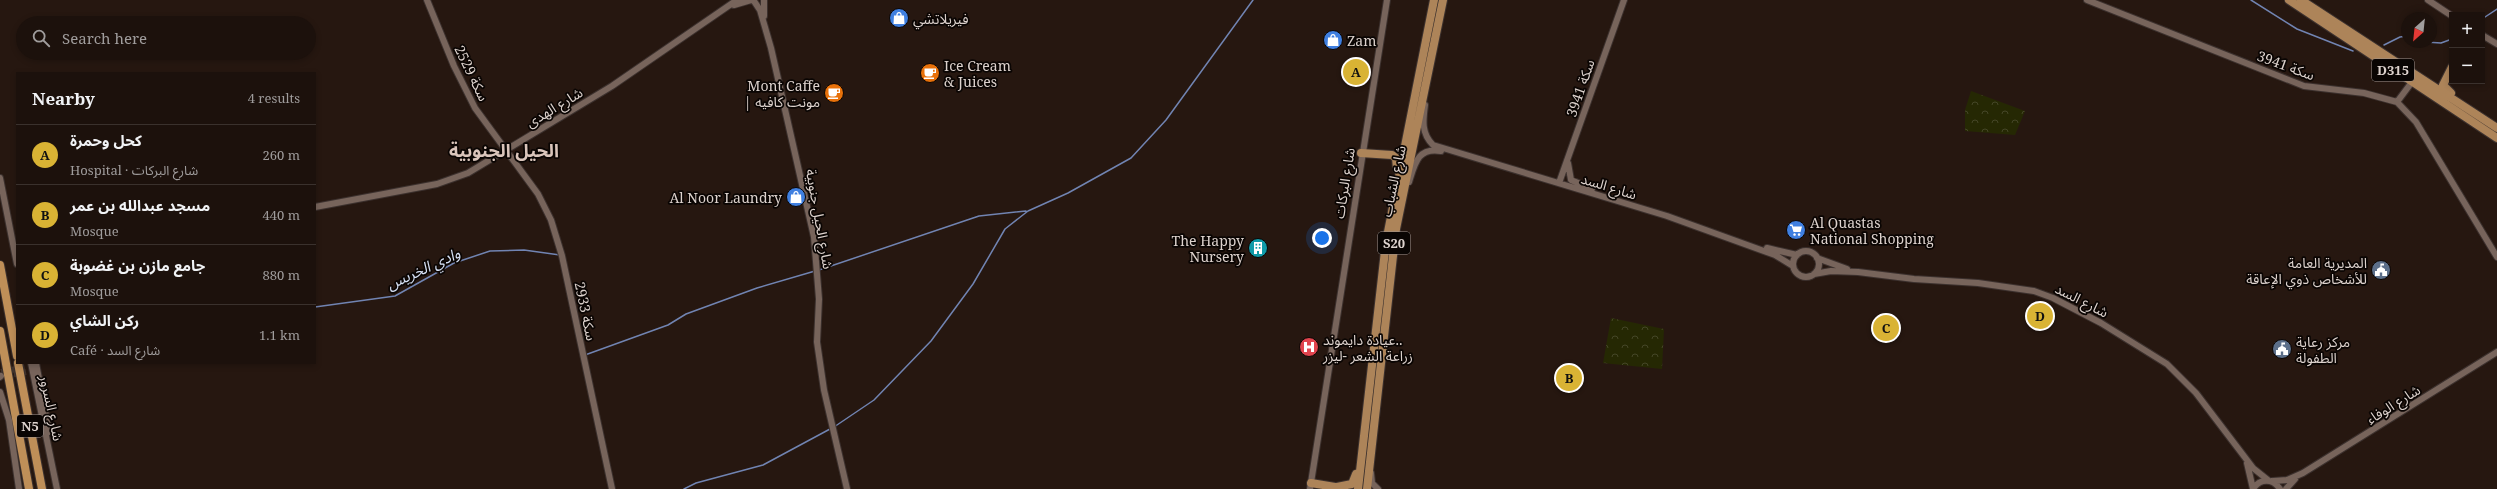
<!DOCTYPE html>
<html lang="en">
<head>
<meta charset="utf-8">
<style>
	body { margin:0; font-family:"Noto Serif","Noto Sans Arabic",serif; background:#251a15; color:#f1f3f6 }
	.controls { position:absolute; right:12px; top:12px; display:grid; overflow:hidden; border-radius:0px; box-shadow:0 2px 6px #0003 }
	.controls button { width:36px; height:36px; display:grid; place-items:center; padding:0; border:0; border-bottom:1px solid #3a312d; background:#1c110c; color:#f1f3f6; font:20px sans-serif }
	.compass { position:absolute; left:2401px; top:12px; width:36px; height:36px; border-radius:50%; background:#1c110c; box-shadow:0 2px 6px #0003; rotate:207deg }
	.you { position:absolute; left:1322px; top:238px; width:14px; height:14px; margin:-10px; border:3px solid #fff; border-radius:50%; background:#1a73e8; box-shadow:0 0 0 6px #1a73e833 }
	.badge { display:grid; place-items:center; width:26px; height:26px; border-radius:50%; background:#d9b334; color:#111; font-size:13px; font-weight:700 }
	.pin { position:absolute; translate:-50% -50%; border:2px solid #fff; box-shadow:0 1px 4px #0006 }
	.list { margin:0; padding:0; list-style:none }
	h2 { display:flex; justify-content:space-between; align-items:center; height:52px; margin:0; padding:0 16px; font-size:17px }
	h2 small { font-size:13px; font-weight:400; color:#a09d9d }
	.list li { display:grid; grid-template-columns:26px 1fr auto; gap:12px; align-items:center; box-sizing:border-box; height:60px; padding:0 16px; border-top:1px solid #3a312d }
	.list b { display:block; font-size:15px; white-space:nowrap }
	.list p { margin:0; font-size:13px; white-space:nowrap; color:#a09d9d }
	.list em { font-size:13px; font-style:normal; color:#a09d9d }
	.icon { flex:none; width:22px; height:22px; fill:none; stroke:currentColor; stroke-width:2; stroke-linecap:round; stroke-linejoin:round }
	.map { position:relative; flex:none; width:2497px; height:489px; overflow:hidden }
	.search { position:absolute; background:#1c110c; box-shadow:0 2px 6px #0003; left:16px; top:16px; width:300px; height:44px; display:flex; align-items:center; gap:10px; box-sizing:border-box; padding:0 14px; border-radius:22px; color:#a09d9d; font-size:15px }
	.panel { position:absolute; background:#1c110c; box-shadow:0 2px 6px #0003; left:16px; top:72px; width:300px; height:292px; border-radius:0px }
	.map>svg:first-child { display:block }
	.forest { fill:url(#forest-crowns) }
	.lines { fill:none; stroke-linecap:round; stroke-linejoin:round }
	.stream { stroke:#7184b2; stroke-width:1.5 }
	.tertiary-tunnel { stroke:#41332c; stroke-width:6; stroke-dasharray:6 3; stroke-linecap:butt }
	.tertiary-casing { stroke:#3c312e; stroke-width:8 }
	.primary-casing { stroke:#3c312e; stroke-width:10 }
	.trunk-casing { stroke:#3c312e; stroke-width:10 }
	.tertiary { stroke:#77645b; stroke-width:6 }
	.primary { stroke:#ad8459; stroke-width:8 }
	.trunk { stroke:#bf8f58; stroke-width:8 }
	.labels { text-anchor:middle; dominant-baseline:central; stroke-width:3.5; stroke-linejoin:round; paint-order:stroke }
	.shield { fill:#0a0503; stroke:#9e9490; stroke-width:1 }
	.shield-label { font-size:13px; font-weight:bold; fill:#ddd2cd }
	.poi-label { font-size:14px; fill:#ddd2cd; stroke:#0a0503; text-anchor:start }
	.street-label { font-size:14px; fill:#ddd2cd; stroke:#0a0503 }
	.water-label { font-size:15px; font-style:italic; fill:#d7e1f5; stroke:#0a0503 }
	.district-label { font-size:18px; font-weight:bold; fill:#dac5bb; stroke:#0a0503 }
</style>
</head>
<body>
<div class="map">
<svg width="2497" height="489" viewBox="0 0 2497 489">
	<defs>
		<pattern id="forest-crowns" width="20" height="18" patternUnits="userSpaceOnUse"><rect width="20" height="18" fill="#252803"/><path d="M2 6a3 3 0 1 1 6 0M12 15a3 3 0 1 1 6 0" fill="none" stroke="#444627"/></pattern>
	</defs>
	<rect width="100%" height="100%" fill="#261710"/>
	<path class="forest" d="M1971 91 2025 111 2015 135 1965 131V110Z
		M1611 318 1664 329 1662 369 1603 363Z"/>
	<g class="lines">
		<path class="stream" d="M2251 0 2297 29 2353 51
			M2482 19 2497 9
			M2425 42 2441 43 2452 39
			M2384 45 2400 37 2407 36
			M819 270 979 216 1026 211
			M315 307 395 296 454 263 490 251 524 250 560 255
			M585 355 668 325 686 314 757 288 815 271
			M834 427 874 400 931 341 973 284 1005 229 1028 211 1068 193 1131 158 1166 120 1253 0
			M684 489 696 483 763 465 830 429"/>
		<path class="tertiary-tunnel" d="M1 372 26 367
			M5 376 26 372"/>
		<g class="tertiary-casing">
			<path id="tertiary" d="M427 0 454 66 475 108 538 194 551 220 562 256 612 489
				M2087 0 2304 86 2364 93 2397 102 2416 122 2497 257
				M2428 0 2452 16
				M754 1 760 10 771 48 814 237 819 299 817 342 824 390 847 489
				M734 5 751 0
				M764 16V0
				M2482 35 2497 44
				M2397 102 2412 82
				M1425 105C1423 120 1421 133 1433 145L1667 216 1775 255 1793 266
				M1568 163 1571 180 1592 189
				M0 178 17 264
				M1409 182C1415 163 1418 147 1441 151
				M1559 183 1624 0
				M315 207 437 184 468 173 612 86 737 0
				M1767 248 1797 255
				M1793 264a13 13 0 1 1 26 0a13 13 0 1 1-26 0Z
				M1817 258 1847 269
				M1814 274 1831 271 1858 272 1914 279 1978 283 2034 291 2053 298 2101 323 2167 364 2196 393 2253 468 2268 480
				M31 363 57 489
				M36 363 49 432
				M0 377 1 376
				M0 392 9 420 19 489
				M2247 463 2253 489
				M1371 473 1372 483 1378 489
				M2273 481 2287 480 2303 473 2497 352
				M1310 489 1387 0
				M2253 489C2260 478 2273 478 2280 489
				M2286 489 2295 479"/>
		</g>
		<g class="primary-casing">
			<path id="primary" d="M2289 0 2497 138
				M2301 0 2497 128
				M2451 93 2443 85 2452 67
				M1361 153 1392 155 1396 158 1397 169
				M1311 483 1341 488
				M1337 487 1352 484 1356 474
				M1358 489 1386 242 1434 0
				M1367 489 1396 229 1443 0"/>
		</g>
		<g class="trunk-casing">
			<path id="trunk" d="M0 265 17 356
				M0 331 29 489
				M18 363 42 489"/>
		</g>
		<use href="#tertiary" class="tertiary"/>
		<use href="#primary" class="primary"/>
		<use href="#trunk" class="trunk"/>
	</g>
	<defs>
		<g id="shop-disc" transform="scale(1)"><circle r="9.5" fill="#3f7fe0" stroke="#0a0503"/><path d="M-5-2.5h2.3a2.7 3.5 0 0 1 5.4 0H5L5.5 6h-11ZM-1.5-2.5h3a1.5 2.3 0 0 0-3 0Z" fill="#fff"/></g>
		<g id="cafe-disc" transform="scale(1)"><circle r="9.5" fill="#e8710a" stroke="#0a0503"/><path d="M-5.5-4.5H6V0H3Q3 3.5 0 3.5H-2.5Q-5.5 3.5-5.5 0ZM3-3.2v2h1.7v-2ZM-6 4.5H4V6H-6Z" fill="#fff"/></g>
		<g id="supermarket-disc" transform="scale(1)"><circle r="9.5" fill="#3f7fe0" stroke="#0a0503"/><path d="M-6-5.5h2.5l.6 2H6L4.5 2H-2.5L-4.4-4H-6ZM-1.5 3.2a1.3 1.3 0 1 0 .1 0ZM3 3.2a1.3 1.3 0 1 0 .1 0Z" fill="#fff"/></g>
		<g id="building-disc" transform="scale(1)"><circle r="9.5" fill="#0f9aa8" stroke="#0a0503"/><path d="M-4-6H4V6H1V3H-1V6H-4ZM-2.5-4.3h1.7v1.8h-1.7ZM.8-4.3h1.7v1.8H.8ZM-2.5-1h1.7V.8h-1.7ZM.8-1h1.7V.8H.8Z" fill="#fff"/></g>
		<g id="civic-disc" transform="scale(1)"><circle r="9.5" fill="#5c6f8a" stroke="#0a0503"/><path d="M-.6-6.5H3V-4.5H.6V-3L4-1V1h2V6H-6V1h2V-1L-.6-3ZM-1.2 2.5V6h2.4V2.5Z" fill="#fff"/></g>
		<g id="hospital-disc" transform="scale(1)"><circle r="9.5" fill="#e0444e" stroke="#0a0503"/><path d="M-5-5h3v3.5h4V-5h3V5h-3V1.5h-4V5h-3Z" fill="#fff"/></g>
	</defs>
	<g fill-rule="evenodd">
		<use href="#shop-disc" x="899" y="18"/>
		<use href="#shop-disc" x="1333" y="40"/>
		<use href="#cafe-disc" x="930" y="73"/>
		<use href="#cafe-disc" x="834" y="93"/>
		<use href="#shop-disc" x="796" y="197"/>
		<use href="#supermarket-disc" x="1796" y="230"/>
		<use href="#building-disc" x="1258" y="248"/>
		<use href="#civic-disc" x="2381" y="270"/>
		<use href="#hospital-disc" x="1309" y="347"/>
		<use href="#civic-disc" x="2282" y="349"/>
	</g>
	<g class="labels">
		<g class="shield">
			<rect x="2372" y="59" width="42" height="22" rx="3"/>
			<rect x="1378" y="232" width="32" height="22" rx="3"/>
			<rect x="17" y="415" width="26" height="22" rx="3"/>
		</g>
		<g class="shield-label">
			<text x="2393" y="70">D315</text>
			<text x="1394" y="243">S20</text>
			<text x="30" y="426">N5</text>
		</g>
		<g class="poi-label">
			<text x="913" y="18">فيريلاتشي</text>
			<text x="1347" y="40">Zam</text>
			<text x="944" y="65">Ice Cream<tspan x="944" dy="16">&amp; Juices</tspan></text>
			<text x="820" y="85" text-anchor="end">Mont Caffe<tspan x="820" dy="16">| مونت كافيه</tspan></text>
			<text x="782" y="197" text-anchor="end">Al Noor Laundry</text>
			<text x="1810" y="222">Al Quastas<tspan x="1810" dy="16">National Shopping</tspan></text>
			<text x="1244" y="240" text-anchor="end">The Happy<tspan x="1244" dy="16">Nursery</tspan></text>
			<text x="2367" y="262" text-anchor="end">المديرية العامة<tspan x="2367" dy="16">للأشخاص ذوي الإعاقة</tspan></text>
			<text x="1323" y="339">عيادة دايموند..<tspan x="1323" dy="16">زراعة الشعر -ليزر</tspan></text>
			<text x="2296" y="341">مركز رعاية<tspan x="2296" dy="16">الطفولة</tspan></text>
		</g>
		<g class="street-label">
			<text transform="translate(2286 65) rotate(20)">سكة 3941</text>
			<text transform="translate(472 73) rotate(64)">سكة 2529</text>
			<text transform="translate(1580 88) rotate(-71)">سكة 3941</text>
			<text transform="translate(554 107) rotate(-31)">شارع الهدى</text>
			<text transform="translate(1393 181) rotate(-78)">شارع الشباب</text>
			<text transform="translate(1344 183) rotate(-81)">شارع البركات</text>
			<text transform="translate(1609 186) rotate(17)">شارع السد</text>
			<text transform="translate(820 219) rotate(80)">شارع الحيل جنوبية</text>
			<text transform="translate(2082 300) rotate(27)">شارع السد</text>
			<text transform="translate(586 311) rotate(78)">سكة 2933</text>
			<text transform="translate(2393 404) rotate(-32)">شارع الوفاء</text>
			<text transform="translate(52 408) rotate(78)">شارع السرور</text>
		</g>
		<g class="water-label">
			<text transform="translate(423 268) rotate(-25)">وادي الخريس</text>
		</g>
		<g class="district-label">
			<text x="504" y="150">الحيل الجنوبية</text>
		</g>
	</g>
</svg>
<div class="controls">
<button>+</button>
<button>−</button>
</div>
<svg class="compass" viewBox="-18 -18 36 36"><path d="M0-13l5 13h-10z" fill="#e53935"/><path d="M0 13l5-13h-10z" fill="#a09d9d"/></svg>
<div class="you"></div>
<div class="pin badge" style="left:1356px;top:72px">A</div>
<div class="pin badge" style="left:1569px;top:378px">B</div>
<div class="pin badge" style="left:1886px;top:328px">C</div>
<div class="pin badge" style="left:2040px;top:316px">D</div>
<div class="search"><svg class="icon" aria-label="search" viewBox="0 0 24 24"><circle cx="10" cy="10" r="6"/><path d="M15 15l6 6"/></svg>Search here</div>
<section class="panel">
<h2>Nearby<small>4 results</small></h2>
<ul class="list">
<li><span class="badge">A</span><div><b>كحل وحمرة</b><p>Hospital · شارع البركات</p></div><em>260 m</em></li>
<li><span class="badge">B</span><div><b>مسجد عبدالله بن عمر</b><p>Mosque</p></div><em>440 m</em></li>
<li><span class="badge">C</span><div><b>جامع مازن بن غضوبة</b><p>Mosque</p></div><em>880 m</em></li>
<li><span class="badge">D</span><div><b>ركن الشاي</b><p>Café · شارع السد</p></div><em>1.1 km</em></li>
</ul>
</section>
</div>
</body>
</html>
